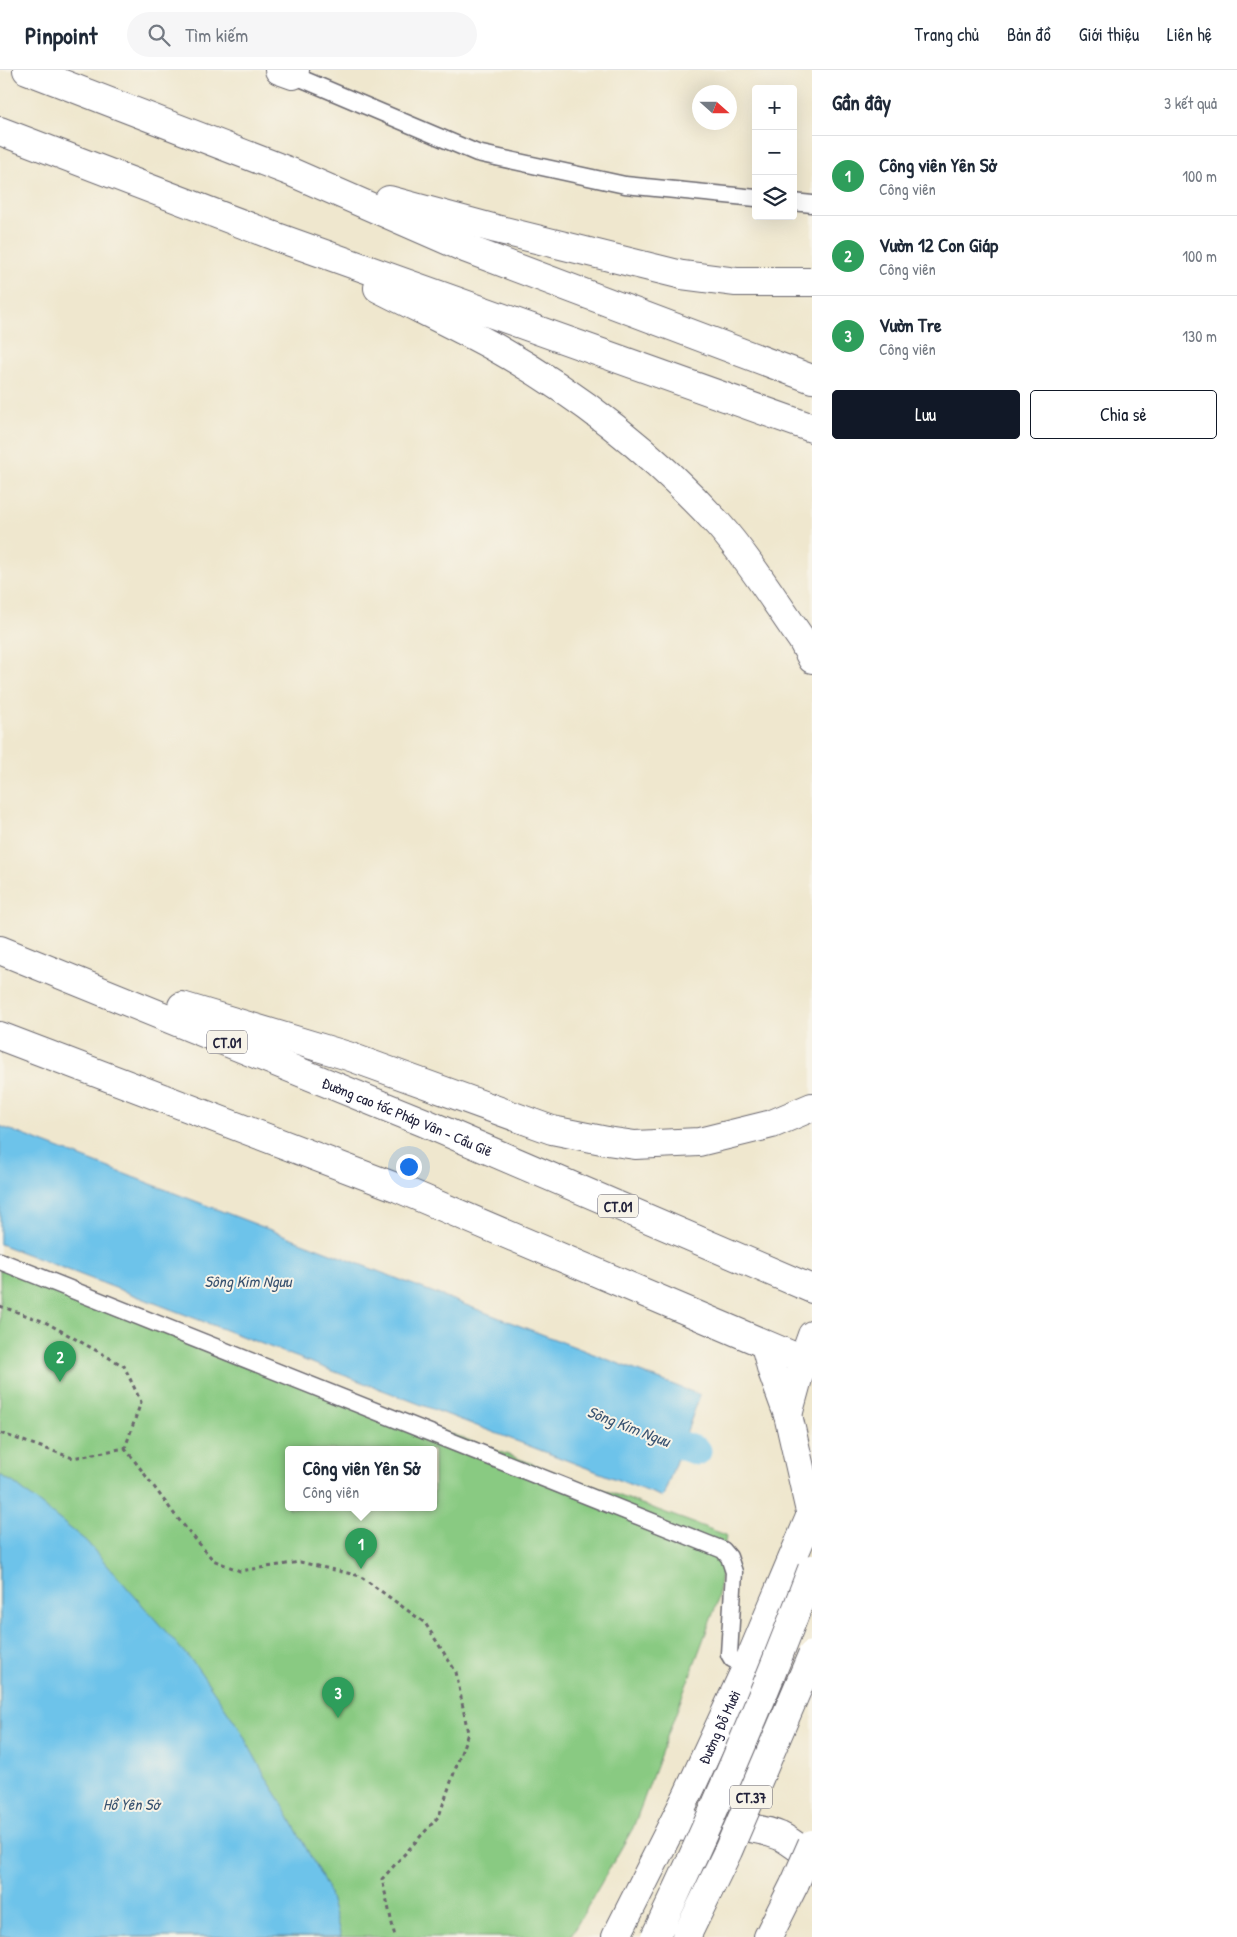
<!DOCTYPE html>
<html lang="vi">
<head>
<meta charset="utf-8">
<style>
	body { margin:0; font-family:"Patrick Hand",sans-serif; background:#f6f6f7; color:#1f2937 }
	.controls { position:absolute; right:15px; top:15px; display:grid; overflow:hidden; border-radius:5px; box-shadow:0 5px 20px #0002 }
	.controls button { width:45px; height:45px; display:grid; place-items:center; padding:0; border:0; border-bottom:1px solid #e0e1e3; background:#fff; color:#1f2937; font:25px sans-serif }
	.compass { position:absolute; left:692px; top:15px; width:45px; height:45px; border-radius:50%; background:#fff; box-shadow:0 5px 20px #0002; rotate:111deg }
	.you { position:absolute; left:408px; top:1096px; width:18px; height:18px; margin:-12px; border:4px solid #fff; border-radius:50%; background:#1a73e8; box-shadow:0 0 0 8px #1a73e833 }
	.badge { display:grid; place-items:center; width:32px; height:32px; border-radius:50%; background:#111827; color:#fff; font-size:16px; font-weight:700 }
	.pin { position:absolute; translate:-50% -41px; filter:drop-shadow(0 1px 2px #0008) }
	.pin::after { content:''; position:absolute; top:26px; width:18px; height:15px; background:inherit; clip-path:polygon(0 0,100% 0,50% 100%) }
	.popup { position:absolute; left:285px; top:1376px; width:152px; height:65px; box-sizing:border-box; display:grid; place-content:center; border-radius:5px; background:#fff; filter:drop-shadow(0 1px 4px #0005); font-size:16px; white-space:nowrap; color:#747a83 }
	.popup b { font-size:19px; color:#1f2937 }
	.popup::after { content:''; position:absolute; left:50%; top:100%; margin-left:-10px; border:10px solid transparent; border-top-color:#fff }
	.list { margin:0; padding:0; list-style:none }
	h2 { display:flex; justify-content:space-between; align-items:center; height:65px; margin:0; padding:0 20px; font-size:21px }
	h2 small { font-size:16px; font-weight:400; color:#747a83 }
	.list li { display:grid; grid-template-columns:32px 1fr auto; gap:15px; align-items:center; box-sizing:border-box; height:80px; padding:0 20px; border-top:1px solid #e0e1e3 }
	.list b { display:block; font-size:19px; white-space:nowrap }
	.list p { margin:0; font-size:16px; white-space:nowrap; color:#747a83 }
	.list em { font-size:16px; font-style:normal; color:#747a83 }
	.actions { display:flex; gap:10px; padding:15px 20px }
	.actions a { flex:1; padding:11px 0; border:1px solid #111827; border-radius:5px; text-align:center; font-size:18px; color:#111827 }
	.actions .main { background:#111827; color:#fff }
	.icon { flex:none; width:28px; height:28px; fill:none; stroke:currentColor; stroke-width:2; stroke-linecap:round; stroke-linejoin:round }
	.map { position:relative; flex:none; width:812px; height:1867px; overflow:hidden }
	header { display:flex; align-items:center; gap:30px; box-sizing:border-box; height:70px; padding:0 25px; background:#fff; border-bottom:1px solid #e0e1e3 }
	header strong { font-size:24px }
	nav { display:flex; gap:28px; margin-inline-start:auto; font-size:18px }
	.search { width:350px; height:45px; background:#f6f6f7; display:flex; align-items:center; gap:12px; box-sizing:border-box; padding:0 18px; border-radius:28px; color:#747a83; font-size:19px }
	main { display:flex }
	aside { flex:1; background:#fff }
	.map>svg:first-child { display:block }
	.green { fill:#89ca82; stroke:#56765e; fill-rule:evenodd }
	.water { fill:#6dc3ea; stroke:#487292 }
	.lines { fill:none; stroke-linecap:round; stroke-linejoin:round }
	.canal { stroke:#6dc3ea; stroke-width:29 }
	.service-casing { stroke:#6a676e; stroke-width:19 }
	.minor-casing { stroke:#6a676e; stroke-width:30 }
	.primary-casing { stroke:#6a676e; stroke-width:30 }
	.motorway-casing { stroke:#6a676e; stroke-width:30 }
	.path { stroke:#6a676e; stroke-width:3; stroke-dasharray:4 4; stroke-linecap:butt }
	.service { stroke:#fff; stroke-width:16 }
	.minor { stroke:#fff; stroke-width:28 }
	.primary { stroke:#fff; stroke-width:28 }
	.motorway { stroke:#fff; stroke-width:28 }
	.motorway-bridge-casing { stroke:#6a676e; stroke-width:30; stroke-linecap:butt }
	.motorway-bridge { stroke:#fff; stroke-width:28 }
	.labels { text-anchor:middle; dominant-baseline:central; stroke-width:4; stroke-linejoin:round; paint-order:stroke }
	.shield { fill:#f7f3e8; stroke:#62616f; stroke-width:1 }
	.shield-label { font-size:14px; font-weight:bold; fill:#22223b }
	.street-label { font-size:15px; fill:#22223b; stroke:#f7f3e8 }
	.water-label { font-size:16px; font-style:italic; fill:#385270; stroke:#f7f3e8 }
</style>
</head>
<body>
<header>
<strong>Pinpoint</strong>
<div class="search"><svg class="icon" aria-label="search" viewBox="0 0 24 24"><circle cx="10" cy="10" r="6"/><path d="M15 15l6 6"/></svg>Tìm kiếm</div>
<nav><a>Trang chủ</a><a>Bản đồ</a><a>Giới thiệu</a><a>Liên hệ</a></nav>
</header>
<main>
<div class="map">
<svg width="812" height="1867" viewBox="0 0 812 1867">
	<rect width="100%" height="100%" fill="#f7f3e8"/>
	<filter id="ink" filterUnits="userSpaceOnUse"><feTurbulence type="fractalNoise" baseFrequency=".02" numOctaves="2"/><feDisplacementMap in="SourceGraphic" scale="10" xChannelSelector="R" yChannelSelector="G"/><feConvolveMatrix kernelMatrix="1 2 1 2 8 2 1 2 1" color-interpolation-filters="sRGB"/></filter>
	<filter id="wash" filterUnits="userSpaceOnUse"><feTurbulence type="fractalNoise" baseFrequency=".0096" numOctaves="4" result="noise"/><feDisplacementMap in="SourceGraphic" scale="20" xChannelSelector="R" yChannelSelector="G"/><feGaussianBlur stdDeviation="1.12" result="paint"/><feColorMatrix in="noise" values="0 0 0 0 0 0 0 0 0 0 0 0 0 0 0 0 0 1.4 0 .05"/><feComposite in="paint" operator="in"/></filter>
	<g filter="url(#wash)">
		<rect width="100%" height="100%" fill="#efe7ce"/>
		<path class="green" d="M0 1198 726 1465 717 1533 633 1758 570 1867H0ZM288 1380H434V1438H288Z"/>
		<path class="water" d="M0 1056 700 1325 663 1427 0 1174Z
			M0 1405 14 1413 86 1471 197 1597 239 1658 268 1711 279 1728 327 1817 341 1867H0Z"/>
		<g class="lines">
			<path class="canal" d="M645 1362 697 1381"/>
		</g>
	</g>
	<g filter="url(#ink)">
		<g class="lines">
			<g class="service-casing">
				<path id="service" d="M293 5 477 83 625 115 756 128
					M793 132 812 134
					M0 1191 723 1480 729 1487 734 1502 729 1584 732 1589 747 1596"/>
			</g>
			<g class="minor-casing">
				<path id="minor" d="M279 0 293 5 295 0"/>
			</g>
			<g class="primary-casing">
				<g id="primary">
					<path d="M684 1757C709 1752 756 1756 780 1766 791 1771 802 1781 812 1788"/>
					<path id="s1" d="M616 1867 687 1726 747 1596 812 1442"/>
				</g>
			</g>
			<g class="motorway-casing">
				<g id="motorway">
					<path d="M27 0 291 102 467 179 812 309"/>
					<path d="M0 61 274 166 812 358"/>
					<path d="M389 130 496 159 682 205 736 212H812"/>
					<path d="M378 218C417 238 458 257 496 278 579 325 654 384 718 454 748 488 776 533 802 570L812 589"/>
					<path id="s2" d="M0 880 423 1052 812 1219"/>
					<path d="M182 936 348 986 552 1060 607 1071 635 1075 699 1072 772 1054 812 1037"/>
					<path d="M0 966 398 1118 812 1294"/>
					<path d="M765 1275 772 1301 788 1345 811 1446"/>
					<path d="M788 1345 803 1290 812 1265"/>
					<path d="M768 1867 795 1813"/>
				</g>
			</g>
			<path class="path" d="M0 1236 45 1252 124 1296 141 1332 125 1378 73 1388 0 1363
				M125 1378 175 1445 213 1490 240 1501 300 1492 360 1506 425 1553 456 1602 468 1663 439 1746 382 1809 395 1867"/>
			<use href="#service" class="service"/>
			<use href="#minor" class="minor"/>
			<use href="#primary" class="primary"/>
			<use href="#motorway" class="motorway"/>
			<g class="motorway-bridge-casing">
				<path id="motorway-bridge" d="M795 1813 812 1774
					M655 1867C713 1747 765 1624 812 1499
					M686 1867 728 1781 812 1585"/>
			</g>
			<use href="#motorway-bridge" class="motorway-bridge"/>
		</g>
	</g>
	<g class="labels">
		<g class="shield">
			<rect x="207" y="960.5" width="40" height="23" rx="4"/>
			<rect x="598" y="1124.5" width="40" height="23" rx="4"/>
			<rect x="730" y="1715.5" width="42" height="23" rx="4"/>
		</g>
		<g class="shield-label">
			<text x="227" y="972">CT.01</text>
			<text x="618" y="1136">CT.01</text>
			<text x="751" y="1727">CT.37</text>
		</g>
		<g class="street-label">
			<text stroke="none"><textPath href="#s2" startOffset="440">Đường cao tốc Pháp Vân - Cầu Giẽ</textPath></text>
			<text stroke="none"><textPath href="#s1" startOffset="234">Đường Đỗ Mười</textPath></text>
		</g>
		<g class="water-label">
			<text x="248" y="1211">Sông Kim Ngưu</text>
			<text transform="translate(629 1356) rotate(21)">Sông Kim Ngưu</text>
			<text x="131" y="1734">Hồ Yên Sở</text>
		</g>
	</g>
</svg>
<div class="controls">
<button>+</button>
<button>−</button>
<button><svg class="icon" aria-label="layers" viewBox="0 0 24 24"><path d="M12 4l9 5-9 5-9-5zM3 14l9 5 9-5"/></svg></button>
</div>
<svg class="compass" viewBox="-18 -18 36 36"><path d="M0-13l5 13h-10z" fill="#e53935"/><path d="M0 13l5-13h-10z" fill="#747a83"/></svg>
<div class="you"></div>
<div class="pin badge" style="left:361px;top:1499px;background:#2e9e5b">1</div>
<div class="popup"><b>Công viên Yên Sở</b>Công viên</div>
<div class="pin badge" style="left:60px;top:1312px;background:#2e9e5b">2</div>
<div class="pin badge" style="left:338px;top:1648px;background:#2e9e5b">3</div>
</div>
<aside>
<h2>Gần đây<small>3 kết quả</small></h2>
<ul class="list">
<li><span class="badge" style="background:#2e9e5b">1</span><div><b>Công viên Yên Sở</b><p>Công viên</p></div><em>100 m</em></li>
<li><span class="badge" style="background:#2e9e5b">2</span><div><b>Vườn 12 Con Giáp</b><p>Công viên</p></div><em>100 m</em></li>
<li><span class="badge" style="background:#2e9e5b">3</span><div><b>Vườn Tre</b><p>Công viên</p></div><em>130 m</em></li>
</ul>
<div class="actions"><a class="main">Lưu</a><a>Chia sẻ</a></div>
</aside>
</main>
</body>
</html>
